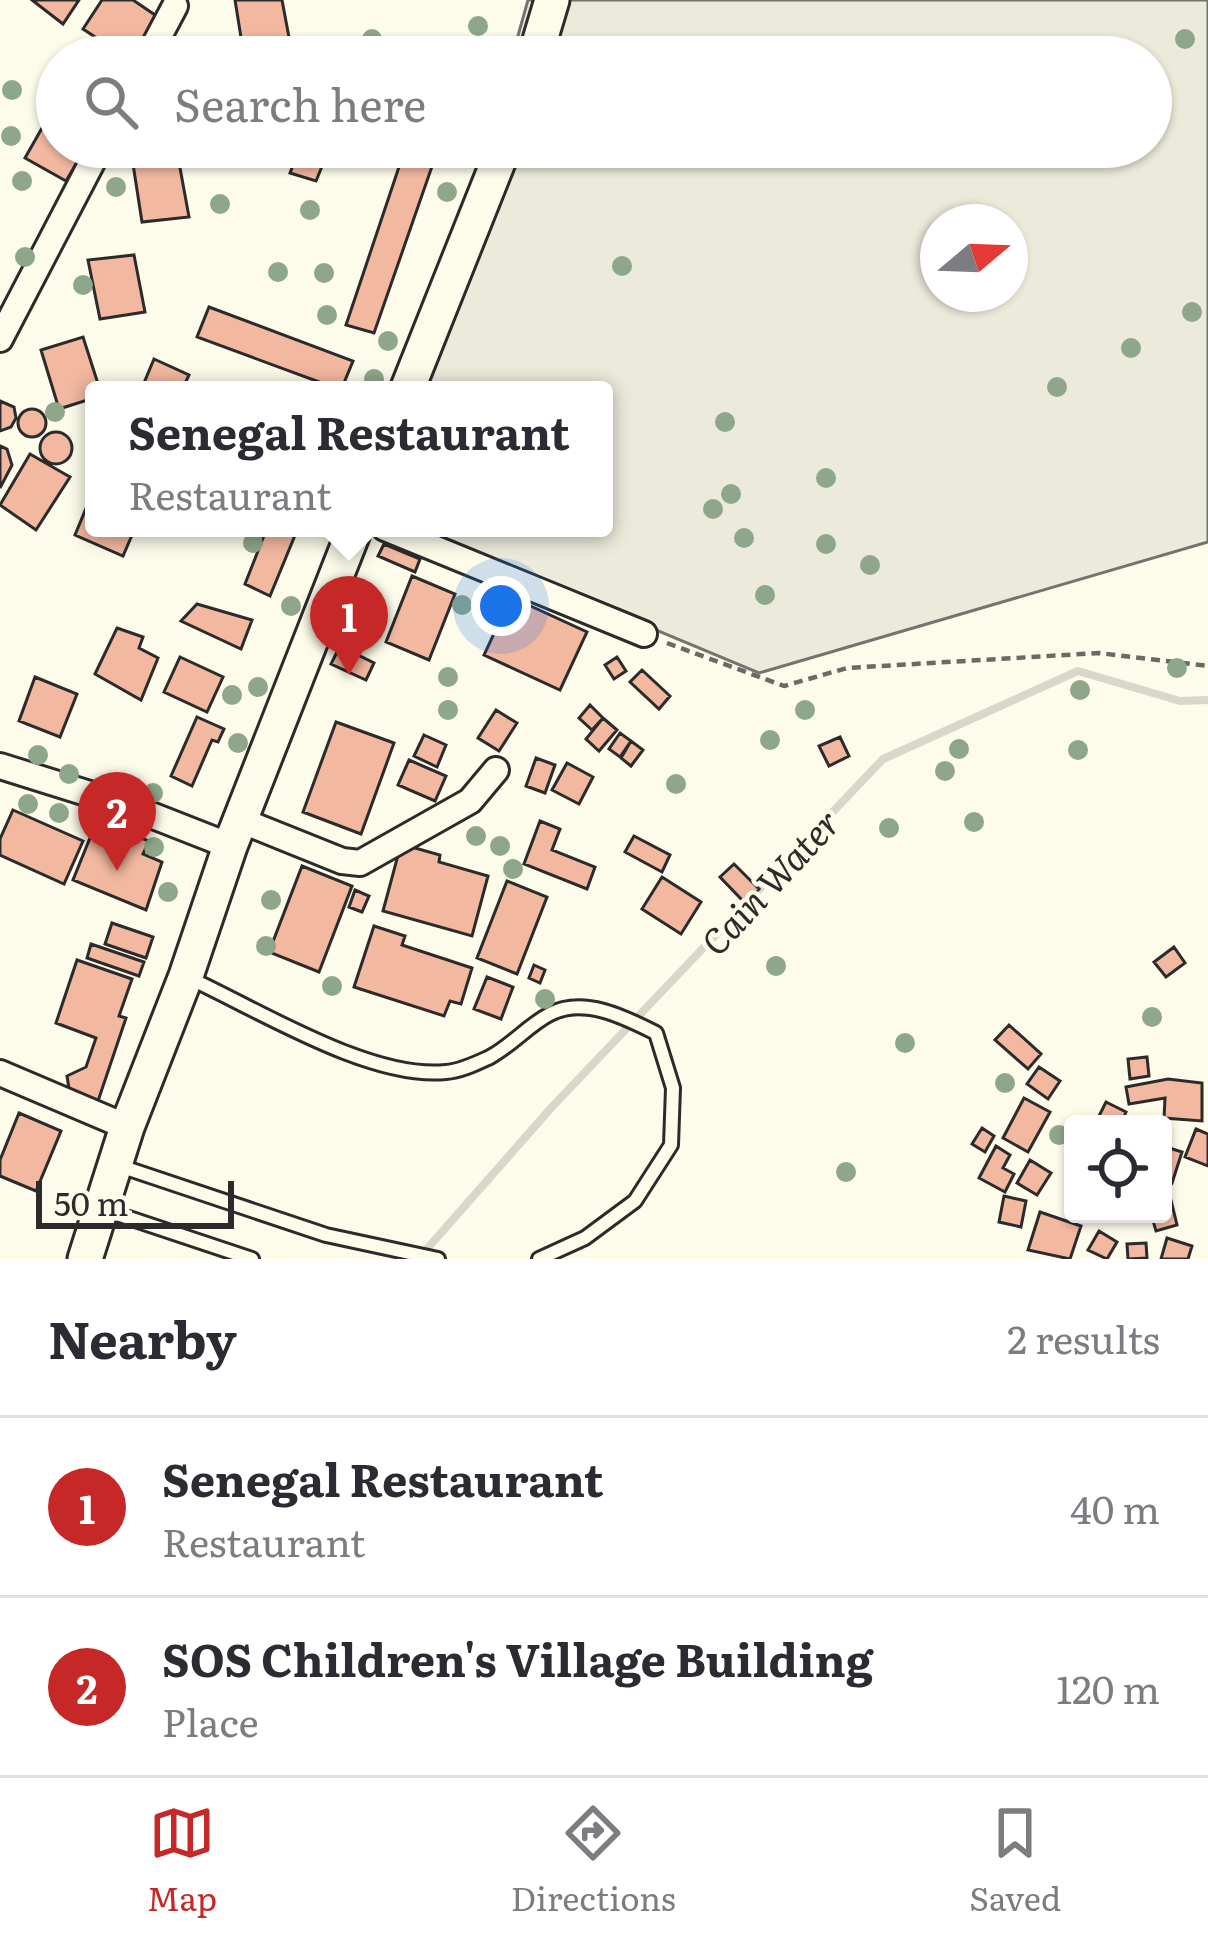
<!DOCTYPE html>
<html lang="en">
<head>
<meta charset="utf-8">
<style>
	body { margin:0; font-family:Literata,serif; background:#f2f2f3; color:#2b2b33 }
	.controls { position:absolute; right:36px; bottom:36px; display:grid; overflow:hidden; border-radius:12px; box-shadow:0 3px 9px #0004 }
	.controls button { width:108px; height:108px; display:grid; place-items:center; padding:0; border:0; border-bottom:3px solid #e1e1e2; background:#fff; color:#2b2b33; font:60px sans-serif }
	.compass { position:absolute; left:920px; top:204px; width:108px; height:108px; border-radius:50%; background:#fff; box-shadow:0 3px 9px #0004; rotate:71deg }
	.scale { position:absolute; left:36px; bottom:30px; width:198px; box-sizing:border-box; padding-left:12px; border:6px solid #2b2b2b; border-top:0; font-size:33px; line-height:42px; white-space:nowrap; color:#2b2b2b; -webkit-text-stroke:9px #fdfbea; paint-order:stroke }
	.you { position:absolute; left:501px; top:606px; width:42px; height:42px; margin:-30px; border:9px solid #fff; border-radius:50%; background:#1a73e8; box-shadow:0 0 0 18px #1a73e833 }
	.badge { display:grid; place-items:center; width:78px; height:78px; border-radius:50%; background:#c62828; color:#fff; font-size:39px; font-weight:700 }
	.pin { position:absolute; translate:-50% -99px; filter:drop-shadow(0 3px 6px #0008) }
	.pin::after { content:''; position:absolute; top:63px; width:42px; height:36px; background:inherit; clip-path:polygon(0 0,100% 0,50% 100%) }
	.popup { position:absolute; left:85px; top:381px; width:528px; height:156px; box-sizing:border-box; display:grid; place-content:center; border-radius:12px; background:#fff; filter:drop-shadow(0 3px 9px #0005); font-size:39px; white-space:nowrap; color:#7c7c81 }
	.popup b { font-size:45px; color:#2b2b33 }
	.popup::after { content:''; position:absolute; left:50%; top:100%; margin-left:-24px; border:24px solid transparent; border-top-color:#fff }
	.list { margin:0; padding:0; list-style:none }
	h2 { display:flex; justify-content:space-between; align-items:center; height:156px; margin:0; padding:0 48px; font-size:51px }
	h2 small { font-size:39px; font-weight:400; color:#7c7c81 }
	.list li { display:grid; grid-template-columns:78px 1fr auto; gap:36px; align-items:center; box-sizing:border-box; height:180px; padding:0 48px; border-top:3px solid #e1e1e2 }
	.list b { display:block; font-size:45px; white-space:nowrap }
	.list p { margin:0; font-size:39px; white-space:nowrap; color:#7c7c81 }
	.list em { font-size:39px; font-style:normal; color:#7c7c81 }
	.icon { flex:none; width:66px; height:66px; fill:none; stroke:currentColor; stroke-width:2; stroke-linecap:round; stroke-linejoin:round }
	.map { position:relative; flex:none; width:1208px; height:1259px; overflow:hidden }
	.search { position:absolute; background:#fff; box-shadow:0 3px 9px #0004; left:36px; right:36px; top:36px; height:132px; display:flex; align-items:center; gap:30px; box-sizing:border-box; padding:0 42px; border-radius:66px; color:#7c7c81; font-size:45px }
	.sheet { height:516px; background:#fff }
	nav { display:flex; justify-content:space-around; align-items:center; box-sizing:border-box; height:168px; border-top:3px solid #e1e1e2; background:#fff; font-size:33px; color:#7c7c81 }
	nav a { display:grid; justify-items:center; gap:6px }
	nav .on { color:#c62828 }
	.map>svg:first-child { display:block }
	.green { fill:#ecebdb; stroke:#74746e; stroke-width:3; fill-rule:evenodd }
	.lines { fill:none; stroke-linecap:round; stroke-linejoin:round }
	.stream { stroke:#d8d7c9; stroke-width:8 }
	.building { fill:#f2b8a0; stroke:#2b2b2b; stroke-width:3 }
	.lane-casing { stroke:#2b2b2b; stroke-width:18 }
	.street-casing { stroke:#2b2b2b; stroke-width:30 }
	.secondary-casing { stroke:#2b2b2b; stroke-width:39 }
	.path { stroke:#6a6964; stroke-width:4.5; stroke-dasharray:9 6; stroke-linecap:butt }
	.lane { stroke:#fdfbea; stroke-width:12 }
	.street { stroke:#fdfbea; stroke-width:24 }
	.secondary { stroke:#fdfbea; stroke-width:33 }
	.tree { fill:#8ea78a }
	.labels { text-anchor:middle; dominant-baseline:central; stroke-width:9; stroke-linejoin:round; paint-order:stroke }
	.water-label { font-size:36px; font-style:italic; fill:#2b2b2b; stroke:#fdfbea }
</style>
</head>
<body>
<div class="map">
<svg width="1208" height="1259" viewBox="0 0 1208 1259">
	<rect width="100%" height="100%" fill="#fdfbea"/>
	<path class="green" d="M528 0H1208V542L759 673 411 528H604V390H419L487 147H1151V57H512ZM938 222H1010V294H938Z"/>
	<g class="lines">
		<path class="stream" d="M419 1258 551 1108 883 759 1078 671 1180 701 1208 700"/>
	</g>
	<path class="building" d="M32 0H79L63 24Z
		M102 0H133L158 17 132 57H126L83 29Z
		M235 0H282L291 48 244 56Z
		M50 114 57 119V147H86L66 181 25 158Z
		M300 147H330L316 181 290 173Z
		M405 149 436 155 374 333 346 325Z
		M178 157 189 217 142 222 133 164Z
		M134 255 145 312 100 319 88 260Z
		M209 307 353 361 341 390 197 337Z
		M83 337 100 390H94V398L59 409 41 350Z
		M154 359 189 375 182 390H141Z
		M0 401 14 407 16 418 11 427 0 431Z
		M18 423a14 14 0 1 1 28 0a14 14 0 1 1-28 0Z
		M40 448a16 16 0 1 1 32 0a16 16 0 1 1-32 0Z
		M0 446 7 449 12 465 0 488Z
		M30 454 70 477 36 530 0 505Z
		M94 489V528H135L123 556 75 535Z
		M267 528H298L270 596 245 584Z
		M384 544 420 559 415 572 378 556Z
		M412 576 455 594 429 660 386 642Z
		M511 597 587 632 560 690 484 655Z
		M197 604 252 620 241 649 181 621Z
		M117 628 143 637 139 648 158 658 141 700 95 674Z
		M340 646 374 663 366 680 331 664Z
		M180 657 223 677 207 712 164 692Z
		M617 657 626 671 614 679 605 665Z
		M642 670 670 696 659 709 630 682Z
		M35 677 77 694 60 737 19 721Z
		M590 705 603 718 592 730 579 718Z
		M496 710 517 723 499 751 478 738Z
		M197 717 224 729 218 742 212 740 192 786 171 776Z
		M603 718 617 730 599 751 586 739Z
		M336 722 394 743 361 834 303 812Z
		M620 733 631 741 620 757 609 749Z
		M424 735 446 745 437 767 414 756Z
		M840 737 849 756 829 766 819 746Z
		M631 741 643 750 631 766 621 758Z
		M536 758 555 765 545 793 526 786Z
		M409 760 446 776 435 801 398 785Z
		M567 763 593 777 579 804 552 790Z
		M13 810 83 841 64 884 0 855V839Z
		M540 821 560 829 552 850 595 867 587 889 524 864Z
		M126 832 149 841 143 854 162 862 146 910 73 880 92 833 121 845Z
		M634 836 670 855 662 872 625 852Z
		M401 844 440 855 439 862 488 876 472 936 383 911Z
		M734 864 759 889 745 903 720 877Z
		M302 866 352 886 319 972 269 952Z
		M662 877 701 902 681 934 642 909Z
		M507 881 547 897 517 974 477 958Z
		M355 890 369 896 362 912 349 907Z
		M112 923 153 937 146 958 105 944Z
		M374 926 405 936 402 945 472 968 461 1004 450 1001 444 1016 354 987Z
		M91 944 144 962 139 976 87 958Z
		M1174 947 1185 963 1166 977 1154 962Z
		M77 960 132 979 119 1016 126 1018 98 1101 70 1095 67 1076 86 1067 96 1038 56 1023Z
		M534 965 545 970 540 983 529 978Z
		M487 977 513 987 501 1019 474 1009Z
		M1009 1025 1041 1054 1028 1069 995 1040Z
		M1147 1057 1149 1076 1130 1079 1128 1059Z
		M1039 1067 1060 1081 1048 1099 1027 1084Z
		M1168 1079 1202 1083V1121L1164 1118 1165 1098 1129 1104 1126 1087Z
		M1024 1098 1050 1112 1028 1152 1003 1138Z
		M1106 1102 1126 1112 1121 1124H1095Z
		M19 1113 61 1131 36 1191 0 1176V1160Z
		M982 1128 994 1136 985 1152 972 1144Z
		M1196 1129 1208 1134V1166L1185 1157Z
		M996 1146 1010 1155 1003 1168 1014 1174 1005 1192 979 1178Z
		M1163 1146 1182 1152 1172 1183 1163 1180Z
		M1030 1160 1051 1173 1037 1195 1017 1183Z
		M1169 1192 1177 1225 1156 1231 1151 1214H1163V1194Z
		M1004 1196 1026 1201 1021 1227 999 1222Z
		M1040 1212 1081 1226 1070 1259 1028 1250Z
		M1099 1231 1117 1242 1107 1259 1088 1250Z
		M1167 1238 1192 1246 1188 1259H1161Z
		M1146 1243 1147 1258 1128 1259 1127 1244Z"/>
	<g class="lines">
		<g class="lane-casing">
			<path id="lane" d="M187 977C257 1009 370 1080 446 1072 461 1071 477 1063 490 1057 512 1045 530 1024 550 1014 584 996 626 1018 656 1033L673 1088 671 1145 635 1201 585 1238 539 1259
				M117 1165 326 1235 438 1259
				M105 1210 252 1259"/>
		</g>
		<g class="street-casing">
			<path id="street" d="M148 57 175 6
				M0 339 100 147
				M385 528 644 634
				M0 766 128 806 230 846
				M240 820 342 861 360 863 470 801 496 770
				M0 1073 127 1127"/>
		</g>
		<g class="secondary-casing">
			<path id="secondary" d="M535 57 552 0
				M407 390 504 147
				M85 1259 127 1127 186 976 230 846 355 528"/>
		</g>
		<path class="path" d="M667 643 784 686 847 668 1099 653 1208 666"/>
		<use href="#lane" class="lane"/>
		<use href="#street" class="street"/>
		<use href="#secondary" class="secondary"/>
	</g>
	<g class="tree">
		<circle cx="478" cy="26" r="10"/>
		<circle cx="372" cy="39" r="10"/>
		<circle cx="1185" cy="39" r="10"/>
		<circle cx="12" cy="90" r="10"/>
		<circle cx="11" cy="136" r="10"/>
		<circle cx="22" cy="181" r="10"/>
		<circle cx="116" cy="187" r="10"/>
		<circle cx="447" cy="192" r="10"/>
		<circle cx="220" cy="204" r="10"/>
		<circle cx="310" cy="210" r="10"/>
		<circle cx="25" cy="257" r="10"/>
		<circle cx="622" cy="266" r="10"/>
		<circle cx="278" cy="272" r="10"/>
		<circle cx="324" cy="273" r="10"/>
		<circle cx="83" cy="285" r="10"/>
		<circle cx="1192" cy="312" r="10"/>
		<circle cx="327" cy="315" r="10"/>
		<circle cx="388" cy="341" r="10"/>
		<circle cx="1131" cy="348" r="10"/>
		<circle cx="374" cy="379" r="10"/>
		<circle cx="1057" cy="387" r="10"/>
		<circle cx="55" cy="412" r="10"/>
		<circle cx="725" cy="422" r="10"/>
		<circle cx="826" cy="478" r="10"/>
		<circle cx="731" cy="494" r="10"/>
		<circle cx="713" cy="509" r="10"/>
		<circle cx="744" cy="538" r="10"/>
		<circle cx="253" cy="543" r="10"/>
		<circle cx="826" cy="544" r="10"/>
		<circle cx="870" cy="565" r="10"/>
		<circle cx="765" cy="595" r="10"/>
		<circle cx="462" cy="605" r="10"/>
		<circle cx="291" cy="606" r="10"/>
		<circle cx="376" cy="613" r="10"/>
		<circle cx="358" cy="637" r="10"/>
		<circle cx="1177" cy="668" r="10"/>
		<circle cx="448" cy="677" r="10"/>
		<circle cx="258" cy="687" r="10"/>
		<circle cx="1080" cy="690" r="10"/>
		<circle cx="232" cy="695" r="10"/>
		<circle cx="448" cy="710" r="10"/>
		<circle cx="805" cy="710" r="10"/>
		<circle cx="770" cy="740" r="10"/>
		<circle cx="238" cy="743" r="10"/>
		<circle cx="959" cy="749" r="10"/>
		<circle cx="1078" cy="750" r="10"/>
		<circle cx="38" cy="755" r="10"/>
		<circle cx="945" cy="771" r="10"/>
		<circle cx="69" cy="774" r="10"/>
		<circle cx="676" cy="784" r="10"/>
		<circle cx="153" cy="793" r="10"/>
		<circle cx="28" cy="804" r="10"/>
		<circle cx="59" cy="813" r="10"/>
		<circle cx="974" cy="822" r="10"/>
		<circle cx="92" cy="824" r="10"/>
		<circle cx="114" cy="826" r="10"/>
		<circle cx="889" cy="828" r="10"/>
		<circle cx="476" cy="836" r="10"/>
		<circle cx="500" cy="846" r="10"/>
		<circle cx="154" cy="847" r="10"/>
		<circle cx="513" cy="869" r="10"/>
		<circle cx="168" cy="892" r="10"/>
		<circle cx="271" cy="900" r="10"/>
		<circle cx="266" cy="946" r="10"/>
		<circle cx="776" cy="966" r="10"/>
		<circle cx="332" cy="986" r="10"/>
		<circle cx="545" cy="999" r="10"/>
		<circle cx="1152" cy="1017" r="10"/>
		<circle cx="905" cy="1043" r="10"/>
		<circle cx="1005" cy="1083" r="10"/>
		<circle cx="1059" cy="1135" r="10"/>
		<circle cx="846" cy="1172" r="10"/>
	</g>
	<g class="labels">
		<g class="water-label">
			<text transform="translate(769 881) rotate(-47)">Cain Water</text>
		</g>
	</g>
</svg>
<div class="controls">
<button><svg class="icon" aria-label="locate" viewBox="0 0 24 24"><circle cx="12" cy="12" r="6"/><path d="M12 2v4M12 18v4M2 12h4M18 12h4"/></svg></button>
</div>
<svg class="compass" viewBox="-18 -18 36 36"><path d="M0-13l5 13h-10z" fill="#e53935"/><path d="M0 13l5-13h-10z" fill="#7c7c81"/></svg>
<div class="scale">50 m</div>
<div class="you"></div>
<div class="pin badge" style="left:349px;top:675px">1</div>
<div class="popup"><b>Senegal Restaurant</b>Restaurant</div>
<div class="pin badge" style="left:117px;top:871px">2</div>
<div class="search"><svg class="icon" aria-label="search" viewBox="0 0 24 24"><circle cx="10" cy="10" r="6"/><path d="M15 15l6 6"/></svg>Search here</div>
</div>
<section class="sheet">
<h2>Nearby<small>2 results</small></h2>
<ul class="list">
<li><span class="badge">1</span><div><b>Senegal Restaurant</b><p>Restaurant</p></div><em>40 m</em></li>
<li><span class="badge">2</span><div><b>SOS Children's Village Building</b><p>Place</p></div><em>120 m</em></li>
</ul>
</section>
<nav>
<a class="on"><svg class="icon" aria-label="map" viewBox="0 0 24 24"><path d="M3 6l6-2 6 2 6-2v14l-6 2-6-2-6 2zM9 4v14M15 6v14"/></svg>Map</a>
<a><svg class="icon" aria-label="directions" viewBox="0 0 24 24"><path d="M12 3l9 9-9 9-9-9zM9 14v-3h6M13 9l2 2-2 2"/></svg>Directions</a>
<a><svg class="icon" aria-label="saved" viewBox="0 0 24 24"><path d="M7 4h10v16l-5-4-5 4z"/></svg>Saved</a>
</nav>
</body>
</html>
